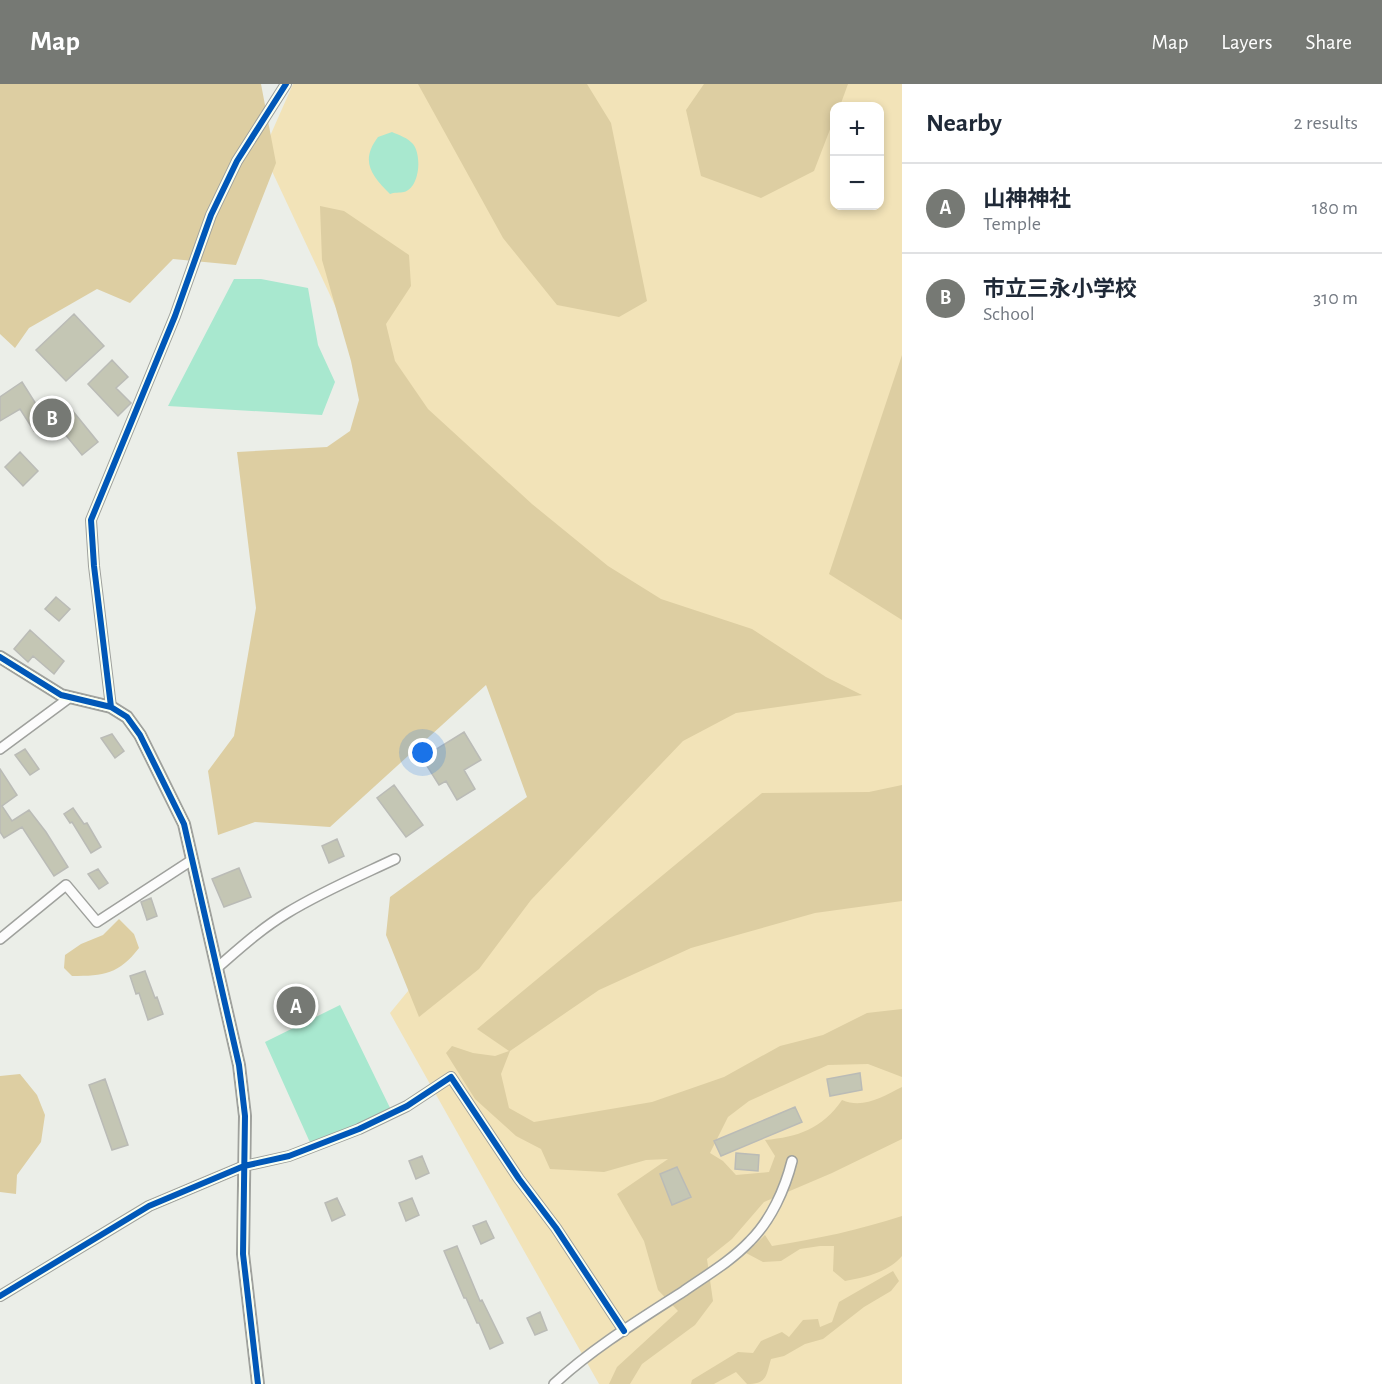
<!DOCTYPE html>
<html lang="en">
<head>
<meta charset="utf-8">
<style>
	body { margin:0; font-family:"Alegreya Sans","Noto Sans JP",sans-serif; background:#f2f2f3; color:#1f2937 }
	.controls { position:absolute; right:18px; top:18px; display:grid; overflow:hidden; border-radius:12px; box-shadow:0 3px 9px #0003 }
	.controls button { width:54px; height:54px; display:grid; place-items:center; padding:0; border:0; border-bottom:2px solid #e0e1e3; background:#fff; color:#1f2937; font:30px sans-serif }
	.you { position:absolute; left:423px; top:669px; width:21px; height:21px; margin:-15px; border:4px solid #fff; border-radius:50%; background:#1a73e8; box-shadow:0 0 0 9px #1a73e833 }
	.badge { display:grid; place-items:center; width:39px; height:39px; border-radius:50%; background:#767974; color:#fff; font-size:20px; font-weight:700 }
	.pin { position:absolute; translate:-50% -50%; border:3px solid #fff; box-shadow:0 2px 6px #0006 }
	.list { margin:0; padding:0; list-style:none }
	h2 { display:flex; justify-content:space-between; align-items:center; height:78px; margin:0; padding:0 24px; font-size:26px }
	h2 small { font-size:20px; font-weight:400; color:#747a83 }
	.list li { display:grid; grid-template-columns:39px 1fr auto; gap:18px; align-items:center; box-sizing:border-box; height:90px; padding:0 24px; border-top:2px solid #e0e1e3 }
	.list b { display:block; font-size:22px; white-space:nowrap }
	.list p { margin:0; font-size:20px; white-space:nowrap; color:#747a83 }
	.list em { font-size:20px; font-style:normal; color:#747a83 }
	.map { position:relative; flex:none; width:902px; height:1300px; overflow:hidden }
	header { display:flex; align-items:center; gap:36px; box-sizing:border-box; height:84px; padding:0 30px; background:#767974; color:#fff }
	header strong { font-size:28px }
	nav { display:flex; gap:33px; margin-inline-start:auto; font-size:21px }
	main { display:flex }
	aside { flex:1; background:#fff }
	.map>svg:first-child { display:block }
	.green { fill:#f2e3b8; fill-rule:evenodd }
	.forest { fill:#ddcea2 }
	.water { fill:#a8e8cf }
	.building { fill:#c4c6b4; stroke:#babbb6; stroke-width:1.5 }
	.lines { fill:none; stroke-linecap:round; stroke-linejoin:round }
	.minor-casing { stroke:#9fa19d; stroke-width:12 }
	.tertiary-casing { stroke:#9fa19d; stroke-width:14 }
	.minor { stroke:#fcfcfc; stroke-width:9 }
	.tertiary { stroke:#fcfcfc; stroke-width:10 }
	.cycleway-casing { stroke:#f9fff2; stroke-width:10 }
	.cycleway { stroke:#0057b8; stroke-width:6 }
</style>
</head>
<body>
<header>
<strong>Map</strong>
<nav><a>Map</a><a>Layers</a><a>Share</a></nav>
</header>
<main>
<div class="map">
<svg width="902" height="1300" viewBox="0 0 902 1300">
	<rect width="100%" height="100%" fill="#ebeee8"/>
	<path class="green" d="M293 0H902V1300H599L390 929 669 589 420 403 263 68ZM834 22H880V122H834Z"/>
	<path class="forest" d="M0 0H261L276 79 236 181 173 175 130 219 97 205 29 244 15 264 0 250Z
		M418 0H587L611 39 647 217 619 233 557 221 503 154Z
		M704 0H848L840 22H834V35L814 87 761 114 701 92 686 26Z
		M320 122 344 127 409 171 411 202 386 240 395 277 428 325 532 420 608 482 661 515 752 545 826 593 862 611 736 629 683 657 531 816 479 885 419 933 386 851 390 813 527 713 486 601 330 743 255 738 218 751 208 687 234 652 256 524 237 368 327 363 350 347 359 316 351 277 322 176Z
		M902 271V536L829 490Z
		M902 701V817L815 829 691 864 599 906 510 967 501 990 509 1024 534 1038 652 1018 724 993 780 962 823 951 867 929 902 925V993L868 980 828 981 749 1017 728 1033 710 1069 723 1077 736 1091 769 1088 775 1072 765 1056C798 1053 822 1045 842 1016 863 1025 882 1013 902 1003V1055L832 1089 764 1118 732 1155 707 1175 713 1217 695 1241 642 1280 630 1300H609L617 1283 678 1227 658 1206 644 1157 617 1110 668 1075 646 1076 604 1088 550 1085 541 1065 516 1052 475 1015 446 969 452 962 473 969 495 972 509 967 477 945 762 709 869 708Z
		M119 835 134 850 139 864C119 890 104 892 72 892L64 884 65 871 81 860 103 851Z
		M20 990 37 1011 45 1031 41 1058 17 1091 16 1110 0 1108V992Z
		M902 1132V1172C887 1189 866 1193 845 1197L833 1187 834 1162H820L800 1165 781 1177 763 1178 746 1169 765 1151 772 1162C817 1155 859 1146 902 1132Z
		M893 1187 899 1197 891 1207 864 1223 823 1255 805 1260 784 1272 771 1275C766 1292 767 1300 747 1300L736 1288 714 1300H691L692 1296 738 1268 753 1269 761 1257 782 1248 789 1253 803 1236 818 1235 820 1243 832 1238 839 1218Z"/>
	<path class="water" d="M392 48C399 51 408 54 413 60 422 71 420 104 404 108 400 109 394 108 390 110 371 91 360 77 378 53Z
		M234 195H261L308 204 318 261 335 298 322 331 168 322Z
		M340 921 392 1028 312 1063 265 958Z"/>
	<path class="building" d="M74 230 104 262 66 297 36 266Z
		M112 276 128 293 116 304 131 319 118 332 88 300Z
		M22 298 48 339 34 347 20 325 0 337V313Z
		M72 326 98 358 82 371 56 339Z
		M20 368 38 387 23 402 5 383Z
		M56 513 70 525 59 537 45 525Z
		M30 546 64 577 54 590 33 572 28 578 14 565Z
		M464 648 481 676 464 686 475 705 457 716 446 697 439 701 422 674Z
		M112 650 124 667 115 674 101 654Z
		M25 665 39 685 30 691 15 671Z
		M0 685 17 711 2 722 12 737 29 726 46 748 68 783 54 792 22 743 4 754 0 748Z
		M394 701 423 741 406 753 377 714Z
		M73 724 84 740 87 739 101 763 91 769 72 738 70 739 64 730Z
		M337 755 344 772 329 779 322 762Z
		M239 784 251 813 224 823 212 795Z
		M98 785 108 799 99 805 88 790Z
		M151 814 157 832 147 836 141 818Z
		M145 887 155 914 157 913 163 930 148 936 139 909 136 910 130 892Z
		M860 989 862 1006 830 1012 827 995Z
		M105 995 128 1061 112 1066 89 1001Z
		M795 1023 802 1038 721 1072 714 1057Z
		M736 1069 759 1071 758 1087 735 1085Z
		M422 1072 429 1089 416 1095 409 1077Z
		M677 1083 691 1113 672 1121 660 1090Z
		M337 1114 345 1131 332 1137 325 1119Z
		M412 1114 419 1131 406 1137 399 1119Z
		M486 1137 494 1154 481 1160 473 1142Z
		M457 1162 480 1217 482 1216 503 1259 490 1265 479 1239H477L466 1214H464L444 1167Z
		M540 1228 547 1246 535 1251 527 1234Z"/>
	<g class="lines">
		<g class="minor-casing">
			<path id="minor" d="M111 623 94 482 91 436 175 232 211 131 237 77 286 0
				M0 665 69 614
				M0 855 66 801 97 838 192 776
				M218 883C240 864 262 844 287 829 321 808 359 792 395 775
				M0 1212 149 1122 244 1082 289 1072 359 1045 407 1022 451 993 519 1095 556 1144 624 1247
				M554 1300C593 1264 639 1236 684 1207 707 1191 731 1177 750 1157 771 1136 785 1105 792 1077"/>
		</g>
		<g class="tertiary-casing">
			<path id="tertiary" d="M0 573 61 611 111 623 127 633 140 651 184 740 239 981 245 1032 243 1170 258 1300"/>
		</g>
		<use href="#minor" class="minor"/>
		<use href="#tertiary" class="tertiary"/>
		<g class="cycleway-casing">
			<path id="cycleway" d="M0 573 61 611 111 623 127 633 140 651 184 740 239 981 245 1032 243 1170 258 1300
				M111 623 94 482 91 436 175 232 211 131 237 77 286 0
				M0 1212 149 1122 244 1082 289 1072 359 1045 407 1022 451 993 519 1095 556 1144 624 1247"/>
		</g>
		<use href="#cycleway" class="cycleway"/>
	</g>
</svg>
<div class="controls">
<button>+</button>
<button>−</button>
</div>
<div class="you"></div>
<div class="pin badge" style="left:296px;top:922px">A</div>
<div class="pin badge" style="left:52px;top:334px">B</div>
</div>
<aside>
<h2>Nearby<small>2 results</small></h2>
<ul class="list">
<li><span class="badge">A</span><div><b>山神神社</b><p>Temple</p></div><em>180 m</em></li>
<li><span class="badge">B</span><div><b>市立三永小学校</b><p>School</p></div><em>310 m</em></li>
</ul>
</aside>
</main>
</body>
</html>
